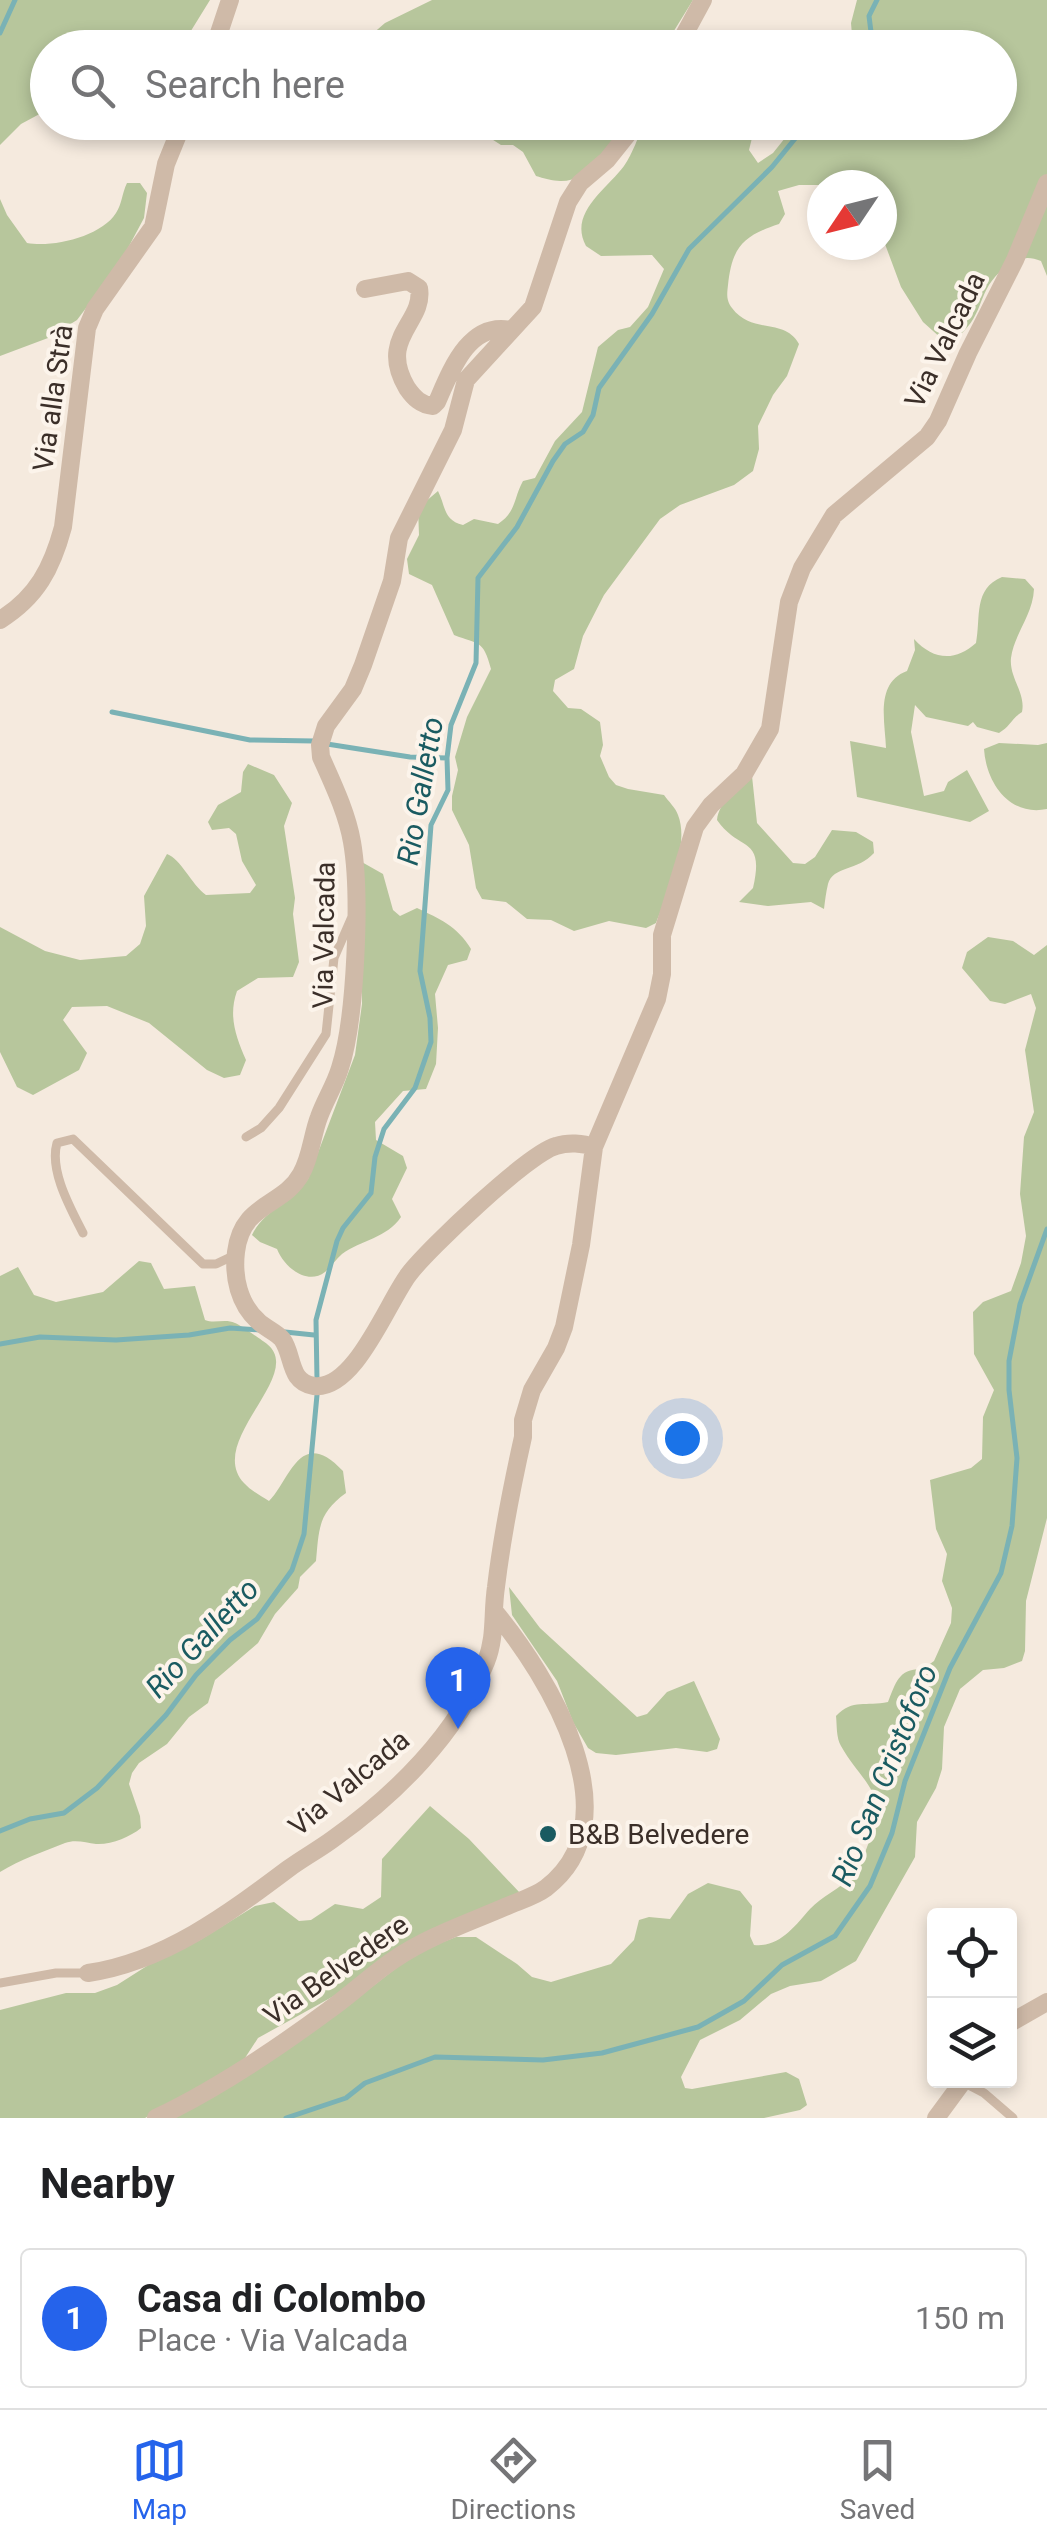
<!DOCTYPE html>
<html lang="en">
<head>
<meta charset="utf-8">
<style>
	body { margin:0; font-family:Roboto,sans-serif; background:#f2f2f2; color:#202124 }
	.controls { position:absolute; right:30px; bottom:30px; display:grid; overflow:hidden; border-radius:10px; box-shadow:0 5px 15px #0003 }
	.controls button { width:90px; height:90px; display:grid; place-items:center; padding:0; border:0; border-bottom:2px solid #e0e0e0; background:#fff; color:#202124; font:50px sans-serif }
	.compass { position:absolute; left:807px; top:170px; width:90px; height:90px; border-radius:50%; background:#fff; box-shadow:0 5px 15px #0003; rotate:235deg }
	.you { position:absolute; left:682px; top:1438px; width:35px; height:35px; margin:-25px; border:8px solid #fff; border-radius:50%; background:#1a73e8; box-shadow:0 0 0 15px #1a73e833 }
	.badge { display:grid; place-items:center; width:65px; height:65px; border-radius:50%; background:#2563eb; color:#fff; font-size:32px; font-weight:700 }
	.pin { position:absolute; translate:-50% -82px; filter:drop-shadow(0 2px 5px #0008) }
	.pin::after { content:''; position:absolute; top:52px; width:35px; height:30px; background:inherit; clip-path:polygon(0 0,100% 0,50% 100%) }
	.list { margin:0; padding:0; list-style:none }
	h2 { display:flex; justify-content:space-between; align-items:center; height:130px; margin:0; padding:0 40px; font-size:42px }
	h2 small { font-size:32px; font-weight:400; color:#757577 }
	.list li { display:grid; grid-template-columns:65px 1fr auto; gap:30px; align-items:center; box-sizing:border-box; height:140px; margin:0 20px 20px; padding:0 20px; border:2px solid #e0e0e0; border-radius:10px }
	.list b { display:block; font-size:38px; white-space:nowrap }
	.list p { margin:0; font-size:32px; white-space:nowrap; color:#757577 }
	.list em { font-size:32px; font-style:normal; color:#757577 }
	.icon { flex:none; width:55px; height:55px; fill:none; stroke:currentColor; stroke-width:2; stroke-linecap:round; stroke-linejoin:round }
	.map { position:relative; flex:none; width:1047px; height:2118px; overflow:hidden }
	.search { position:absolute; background:#fff; box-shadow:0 5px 15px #0003; left:30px; right:30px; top:30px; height:110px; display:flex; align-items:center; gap:25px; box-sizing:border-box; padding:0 35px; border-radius:55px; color:#757577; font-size:38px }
	.sheet { height:290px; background:#fff }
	nav { display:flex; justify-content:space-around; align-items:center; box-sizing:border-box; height:140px; border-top:2px solid #e0e0e0; background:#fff; font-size:28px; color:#757577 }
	nav a { display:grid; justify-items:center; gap:5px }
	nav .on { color:#2563eb }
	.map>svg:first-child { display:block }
	.green { fill:#b7c69c }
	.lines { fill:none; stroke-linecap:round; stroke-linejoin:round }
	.stream { stroke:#7ab2b5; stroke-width:5 }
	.lane { stroke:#cfbaa8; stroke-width:9 }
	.street { stroke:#cfbaa8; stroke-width:18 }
	.poi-dot { fill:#1a5b61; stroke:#fcf4eb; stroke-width:4 }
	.labels { text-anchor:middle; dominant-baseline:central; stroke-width:8; stroke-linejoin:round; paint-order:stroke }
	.street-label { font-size:28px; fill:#3b2f29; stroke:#fcf4eb }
	.poi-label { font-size:28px; fill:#3b2f29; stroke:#fcf4eb; text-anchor:start }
	.water-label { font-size:30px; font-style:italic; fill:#1a5b61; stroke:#fcf4eb }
</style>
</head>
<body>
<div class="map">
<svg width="1047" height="2118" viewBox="0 0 1047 2118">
	<rect width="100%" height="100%" fill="#f5eade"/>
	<path class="green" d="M0 0H210L181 47 48 48 47 110 21 124 0 145Z
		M432 0H693L664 47 356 48 385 23Z
		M857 0H1047V276L1041 261C1029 256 1022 257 1010 264 977 286 986 309 964 331 958 338 950 339 942 339L923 322 901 287 882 236V185H799L778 191 785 214 779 224C743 236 732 247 728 285 727 294 726 300 732 308 752 335 784 317 799 344L787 376 773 395 758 426 759 449 753 471 734 485 680 505 660 519 604 595 583 636 574 669 555 680 553 691 568 708 581 709 600 722 603 745 600 756 609 777 616 785 628 789 664 795C668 801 676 808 678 815 690 845 667 895 656 923L646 928 609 921 574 931 551 920 527 919 506 902 482 899 476 888 469 845 452 810V796L458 770 455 757 467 717 491 669C483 639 479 645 454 635L432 585 409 574 407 559 419 535 418 508 438 491C446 507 443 520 463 525L474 519 498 524C517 511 513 499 523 481L535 478 555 441 582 412 598 347 618 330 630 327 648 307 664 269 652 255 601 256 586 246C568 213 607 189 624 166 633 153 638 137 644 123H752L755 126 749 150 758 163 773 153 797 123 1000 122V48L853 47 851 23Z
		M449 123H622C613 147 590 182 560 181 553 181 543 178 536 176L523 152 513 145H501L468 124Z
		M127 183H140L147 193 144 218 120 263 77 320 48 338 0 356V199L7 215 27 243C53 248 102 236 116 213 122 204 122 193 127 183Z
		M1002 577 1025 579 1034 589C1033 615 1014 634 1011 658 1009 678 1026 693 1022 712 1012 718 1010 727 999 733L977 727 973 722 968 726 926 717 915 705 911 732 924 796 944 791 948 782 967 770 989 811 970 822 857 797 850 741 886 748C885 721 875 683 907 671L915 650 914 639C933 660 955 662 976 643 981 617 973 589 1002 577Z
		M999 743 1038 745 1047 743V809C1009 817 986 782 984 749Z
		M248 764 274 775 292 803 284 826 295 898 293 914 299 962 293 977 258 978 237 991C228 1016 236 1037 246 1060L240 1075 224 1078 207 1070 149 1023 107 1006 72 1007 63 1020 87 1053 79 1070 33 1095 17 1087 0 1052V927L45 951 80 960 126 956 140 944 146 926 144 896 167 854C181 859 191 884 206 895L250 893 256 885 242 861 236 834 229 828 212 830 208 822 218 805 241 792 243 772Z
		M752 776 757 823 793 863 805 864 815 857 832 830 856 832 873 842 874 853C858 871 833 866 828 884 826 892 825 901 824 909L811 902 768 906 739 902 753 888C765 835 740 853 717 820 719 801 738 789 752 776Z
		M360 861 383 874 393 910 400 916 417 908C440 919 457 926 471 949L467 960 448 965 435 994 438 1028 436 1064 426 1089 403 1091 375 1122 376 1140 403 1156 407 1168 392 1199 401 1217C387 1238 361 1240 342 1254 336 1259 331 1267 325 1272 307 1286 284 1267 277 1249L260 1242 252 1235C264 1210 292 1202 308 1179L355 1055 362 1004Z
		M988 937 1013 941 1034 955 1047 945V1518L1026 1601 1025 1651 1022 1661 1004 1668 983 1670 960 1689 944 1727 942 1769 936 1788 917 1822 915 1857 856 1961 821 1981 790 1986 771 1994 740 2020 700 2040 681 2077 685 2088 692 2089 786 2072 799 2079 807 2105 800 2110 764 2118H166L338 2013 417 1952 456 1937H476L517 1964 532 1977 551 1982 611 1964 634 1940 639 1920 649 1917 670 1919 688 1894 708 1883 740 1891 752 1906 750 1936 754 1945C779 1948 795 1926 810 1909 822 1896 840 1889 852 1876 862 1867 864 1854 869 1842 889 1790 863 1785 841 1746 836 1738 837 1725 836 1716 853 1698 866 1707 888 1702 896 1682 899 1668 923 1669L934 1661 951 1623 952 1608 942 1581 947 1554 936 1529 930 1480 971 1468 982 1459 983 1417 994 1390 974 1354 973 1312 983 1302 1011 1291 1021 1263 1026 1236 1020 1194 1024 1137 1034 1112 1025 1050 1036 1008 1031 994 1005 1004 990 1001 962 968 967 952Z
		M139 1261 151 1263 164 1289 195 1286 205 1320C215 1324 225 1318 235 1323 239 1324 263 1341 267 1344 306 1375 205 1441 244 1483 250 1490 261 1496 269 1501 290 1480 300 1425 343 1471L346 1493C318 1513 319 1529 316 1561L300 1577 298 1588 275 1614 258 1643 215 1680 208 1703 189 1717 167 1744 139 1763 132 1773 129 1784 140 1816 141 1828C130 1837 111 1845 96 1844 86 1843 76 1839 65 1843 43 1852 21 1859 0 1872V1276L18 1267 34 1295 56 1302 103 1292Z
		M509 1587 540 1628 637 1717 647 1714 667 1692 694 1681 720 1739 717 1749 707 1752 676 1748 616 1755 596 1753 588 1748 573 1722 557 1681 512 1615Z
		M430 1806 469 1839 520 1893 258 2038 245 2058 226 2075 145 2118H0V2010L66 1993H95L117 1985 150 1964 200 1940 255 1906 274 1902 299 1921 311 1920 335 1904 363 1909 381 1897 382 1859Z"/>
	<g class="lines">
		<path class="stream" d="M0 33 15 0
			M873 48 869 16 877 0
			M112 712 250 740 314 741
			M327 744 410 757 447 758
			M285 1332 314 1335
			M0 1344 40 1337 116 1340 189 1335 230 1328 260 1330
			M317 1380 316 1320 337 1241 343 1228 371 1193 375 1157 384 1129 415 1088 431 1042 430 1018 420 971 431 825 448 790 447 758 451 725 476 663 478 578 517 527 553 461 565 444 583 432 593 415 599 388 652 314 689 249 772 167 798 135 817 122
			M0 1831 30 1819 64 1813 97 1788 166 1715 196 1675 230 1640 257 1619 292 1570 304 1534 317 1395
			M286 2118 346 2098 365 2083 435 2057 543 2060 602 2053 698 2027 744 2001 782 1965 835 1936 870 1886 892 1833 905 1781 950 1668 1001 1573 1012 1526 1017 1458 1009 1390V1361L1020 1304 1047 1229"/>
		<path class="lane" d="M246 1137 261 1128 279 1108 326 1034 334 958 351 919
			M83 1233C71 1209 49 1171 57 1143L73 1139 203 1264H216L235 1255
			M0 1983 56 1973H88
			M963 2082 984 2093 1013 2118"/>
		<path class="street" d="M214 48 230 0
			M677 48 703 0
			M365 289 408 281 419 288C425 323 377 337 407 388 414 398 421 405 433 406L437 402C451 370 469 321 511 330
			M0 620C37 597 52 568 63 527L87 328 95 309 153 227 166 164 183 122
			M594 1147 657 999 662 974V935L695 827 711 805 744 774 770 729 789 602 802 568 834 515 927 437 938 421 968 353 1015 260 1047 183
			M88 1973C164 1962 228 1914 288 1869 303 1858 318 1850 333 1839 395 1795 457 1734 486 1662 496 1637 492 1613 496 1587 502 1537 512 1486 523 1437V1420L532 1390 556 1348 564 1327 581 1245 594 1147C583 1143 568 1142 556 1146 529 1153 428 1249 409 1274 388 1301 355 1391 314 1386 288 1382 294 1355 282 1339 276 1332 265 1328 258 1321 239 1304 233 1277 236 1252 242 1202 283 1207 301 1174 311 1157 312 1135 319 1117 325 1100 335 1085 340 1068 356 1019 361 893 352 842 347 813 333 784 321 757L320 745 326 726 353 689 363 665 392 581 399 538 453 430 466 380 533 307 568 202 580 183 607 160 627 135 632 122
			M1010 2023 1047 2002
			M156 2118C217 2089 275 2050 329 2010 352 1994 372 1974 395 1959 429 1936 468 1923 505 1907 518 1901 534 1897 546 1888 636 1819 548 1676 495 1612
			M936 2118 964 2080"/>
	</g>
	<circle class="poi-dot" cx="548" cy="1834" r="10"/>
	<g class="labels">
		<g class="street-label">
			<text transform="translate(945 340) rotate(-64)">Via Valcada</text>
			<text transform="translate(53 398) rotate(-82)">Via alla Strà</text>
			<text transform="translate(324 935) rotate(-89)">Via Valcada</text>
			<text transform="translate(349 1783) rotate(-40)">Via Valcada</text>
			<text transform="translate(336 1970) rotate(-35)">Via Belvedere</text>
		</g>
		<g class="poi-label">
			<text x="568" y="1834">B&amp;B Belvedere</text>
		</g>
		<g class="water-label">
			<text transform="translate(420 791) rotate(-80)">Rio Galletto</text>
			<text transform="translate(202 1638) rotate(-47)">Rio Galletto</text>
			<text transform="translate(884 1775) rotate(-68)">Rio San Cristoforo</text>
		</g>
	</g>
</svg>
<div class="controls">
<button><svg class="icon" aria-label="locate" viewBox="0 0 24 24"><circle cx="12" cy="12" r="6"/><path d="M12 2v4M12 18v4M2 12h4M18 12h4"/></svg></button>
<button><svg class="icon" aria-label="layers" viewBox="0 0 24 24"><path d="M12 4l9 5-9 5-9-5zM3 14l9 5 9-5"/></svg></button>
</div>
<svg class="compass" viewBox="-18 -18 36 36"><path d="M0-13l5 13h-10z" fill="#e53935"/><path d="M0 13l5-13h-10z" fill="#757577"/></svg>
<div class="you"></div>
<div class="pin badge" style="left:458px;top:1729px">1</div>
<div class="search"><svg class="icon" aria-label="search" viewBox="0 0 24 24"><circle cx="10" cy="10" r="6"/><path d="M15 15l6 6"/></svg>Search here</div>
</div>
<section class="sheet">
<h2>Nearby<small></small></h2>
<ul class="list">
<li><span class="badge">1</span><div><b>Casa di Colombo</b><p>Place · Via Valcada</p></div><em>150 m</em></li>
</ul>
</section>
<nav>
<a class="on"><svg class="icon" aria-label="map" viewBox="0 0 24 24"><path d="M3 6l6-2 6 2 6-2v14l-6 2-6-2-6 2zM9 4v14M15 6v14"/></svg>Map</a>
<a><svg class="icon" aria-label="directions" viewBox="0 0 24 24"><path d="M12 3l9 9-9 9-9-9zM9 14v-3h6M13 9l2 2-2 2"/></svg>Directions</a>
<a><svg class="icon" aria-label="saved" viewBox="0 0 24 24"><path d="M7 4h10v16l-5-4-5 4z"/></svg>Saved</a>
</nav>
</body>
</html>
